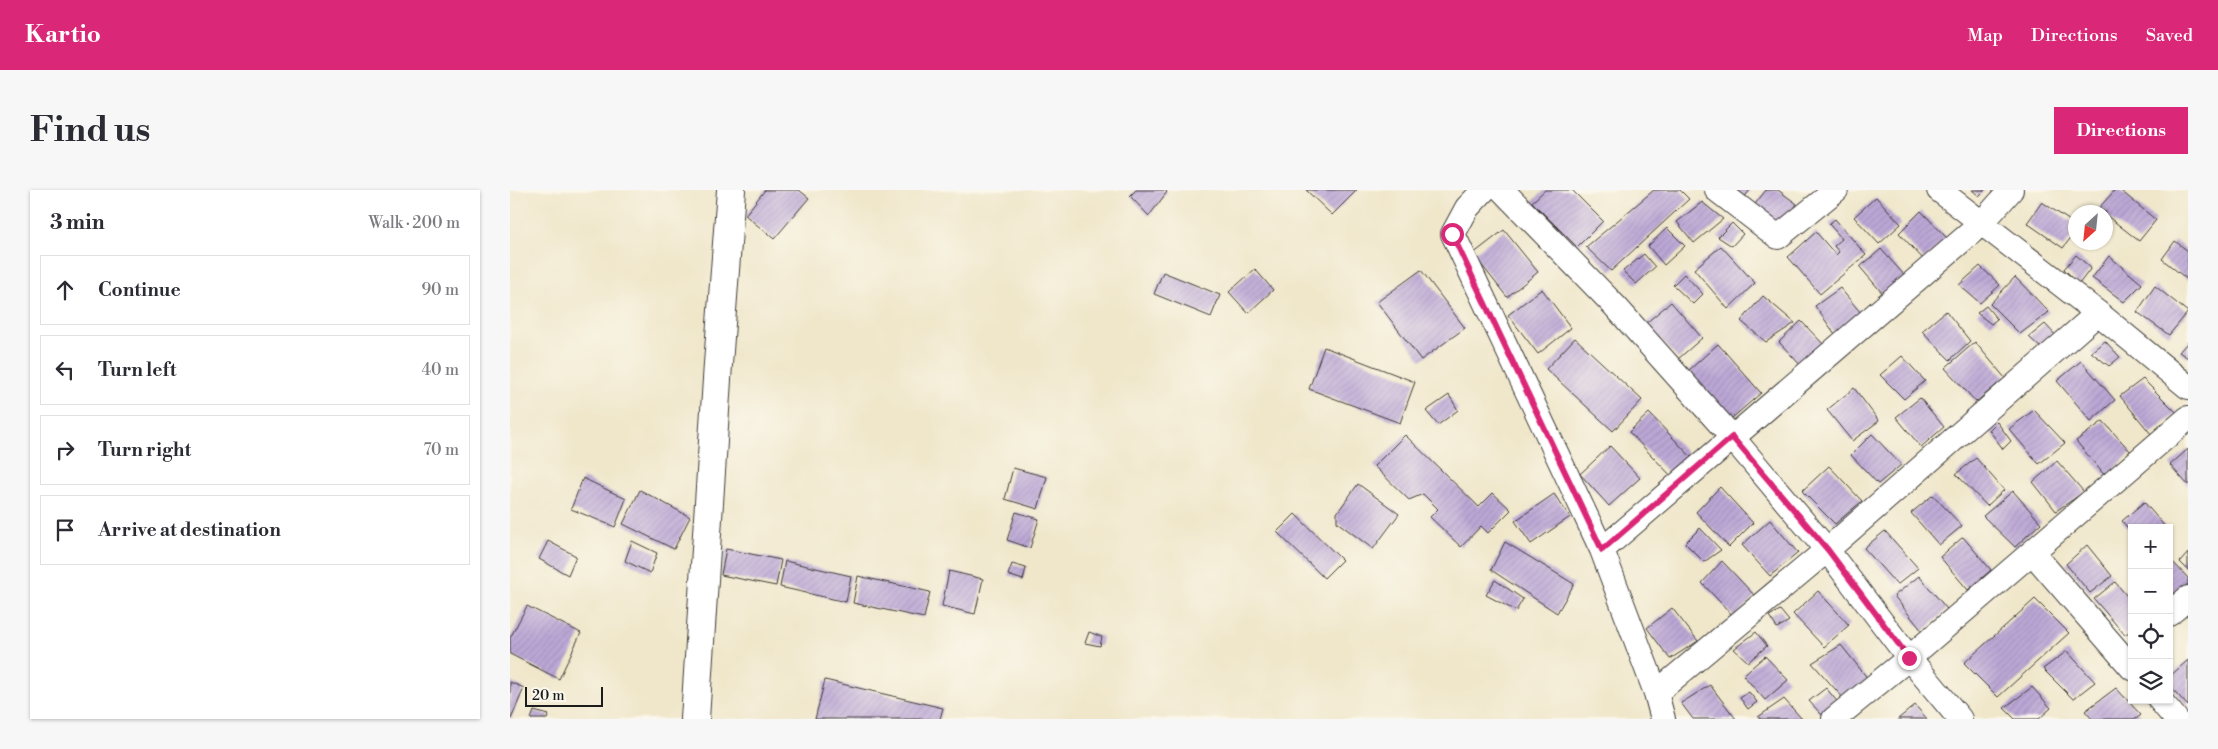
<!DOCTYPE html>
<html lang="en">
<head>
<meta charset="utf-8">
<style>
	body { margin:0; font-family:"Libre Bodoni",serif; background:#f7f7f7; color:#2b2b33 }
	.controls { position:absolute; right:15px; bottom:15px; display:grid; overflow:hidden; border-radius:0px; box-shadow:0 1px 4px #0004 }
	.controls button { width:45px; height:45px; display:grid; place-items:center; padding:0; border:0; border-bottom:1px solid #e1e1e2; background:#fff; color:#2b2b33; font:25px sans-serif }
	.compass { position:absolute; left:1558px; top:15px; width:45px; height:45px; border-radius:50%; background:#fff; box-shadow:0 1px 4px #0004; rotate:207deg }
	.scale { position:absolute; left:15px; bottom:12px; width:78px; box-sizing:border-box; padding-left:5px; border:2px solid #1c1c1c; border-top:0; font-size:14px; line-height:18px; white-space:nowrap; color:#1c1c1c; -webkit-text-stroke:4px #fbf7ec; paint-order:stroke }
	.stop { position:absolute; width:15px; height:15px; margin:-11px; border:4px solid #db2777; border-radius:50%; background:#fff }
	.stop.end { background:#db2777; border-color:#fff; box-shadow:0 1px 5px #0008 }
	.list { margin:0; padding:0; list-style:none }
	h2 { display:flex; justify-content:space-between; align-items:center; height:65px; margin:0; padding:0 20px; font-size:21px }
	h2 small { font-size:16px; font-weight:400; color:#7c7c81 }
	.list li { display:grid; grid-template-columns:32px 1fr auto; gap:15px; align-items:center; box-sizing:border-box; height:70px; margin:0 10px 10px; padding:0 10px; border:1px solid #e1e1e2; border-radius:0px }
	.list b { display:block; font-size:19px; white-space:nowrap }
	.list em { font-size:16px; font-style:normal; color:#7c7c81 }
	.icon { flex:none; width:28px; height:28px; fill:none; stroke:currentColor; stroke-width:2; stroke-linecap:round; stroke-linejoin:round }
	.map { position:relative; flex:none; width:1678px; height:529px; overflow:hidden; border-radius:0px }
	header { display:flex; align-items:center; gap:30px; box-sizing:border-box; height:70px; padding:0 25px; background:#db2777; color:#fff }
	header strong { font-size:24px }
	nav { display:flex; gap:28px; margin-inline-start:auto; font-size:18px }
	.intro { display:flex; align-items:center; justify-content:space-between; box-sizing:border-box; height:120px; padding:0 30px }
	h1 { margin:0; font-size:35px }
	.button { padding:12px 22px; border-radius:0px; background:#db2777; color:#fff; font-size:18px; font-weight:700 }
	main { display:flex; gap:30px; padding:0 30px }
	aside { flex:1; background:#fff; border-radius:0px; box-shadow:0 1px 4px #0004 }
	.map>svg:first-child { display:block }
	.building { fill:url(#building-hatch) }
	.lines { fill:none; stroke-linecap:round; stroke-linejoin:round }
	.minor-casing { stroke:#3c3a36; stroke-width:26 }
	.tertiary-casing { stroke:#3c3a36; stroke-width:30 }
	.minor { stroke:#fff; stroke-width:24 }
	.tertiary { stroke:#fff; stroke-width:28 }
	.route { stroke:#db2777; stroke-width:6 }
</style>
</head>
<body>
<header>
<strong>Kartio</strong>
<nav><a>Map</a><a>Directions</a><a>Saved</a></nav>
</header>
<div class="intro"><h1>Find us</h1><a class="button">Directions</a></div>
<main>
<aside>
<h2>3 min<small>Walk · 200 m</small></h2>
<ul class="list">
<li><svg class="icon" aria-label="ahead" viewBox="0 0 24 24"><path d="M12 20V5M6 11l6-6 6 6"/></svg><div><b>Continue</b></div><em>90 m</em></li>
<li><svg class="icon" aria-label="left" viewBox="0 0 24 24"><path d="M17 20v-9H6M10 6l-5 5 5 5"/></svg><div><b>Turn left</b></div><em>40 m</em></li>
<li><svg class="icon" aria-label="right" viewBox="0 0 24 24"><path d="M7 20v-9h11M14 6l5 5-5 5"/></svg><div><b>Turn right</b></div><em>70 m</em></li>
<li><svg class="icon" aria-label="arrive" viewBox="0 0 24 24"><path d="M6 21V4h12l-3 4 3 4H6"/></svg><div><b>Arrive at destination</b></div></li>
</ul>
</aside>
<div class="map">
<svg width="1678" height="529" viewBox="0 0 1678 529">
	<defs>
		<pattern id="building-hatch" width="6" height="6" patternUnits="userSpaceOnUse" patternTransform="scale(1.25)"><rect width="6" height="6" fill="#bca7d6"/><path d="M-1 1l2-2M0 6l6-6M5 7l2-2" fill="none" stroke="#a18fb7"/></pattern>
	</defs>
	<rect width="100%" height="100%" fill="#fbf7ec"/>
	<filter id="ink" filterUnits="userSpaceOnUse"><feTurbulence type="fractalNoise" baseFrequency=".02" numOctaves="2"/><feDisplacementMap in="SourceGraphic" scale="10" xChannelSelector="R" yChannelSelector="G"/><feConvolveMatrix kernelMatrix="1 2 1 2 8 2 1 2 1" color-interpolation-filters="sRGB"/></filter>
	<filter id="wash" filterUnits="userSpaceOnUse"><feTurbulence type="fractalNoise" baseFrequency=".0096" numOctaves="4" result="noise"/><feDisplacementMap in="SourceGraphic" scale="20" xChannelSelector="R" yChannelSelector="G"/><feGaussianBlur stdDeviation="1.12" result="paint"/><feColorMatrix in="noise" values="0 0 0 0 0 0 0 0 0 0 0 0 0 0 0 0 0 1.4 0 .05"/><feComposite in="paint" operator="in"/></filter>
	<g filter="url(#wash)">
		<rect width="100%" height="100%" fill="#f0e7cb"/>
		<g id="blocks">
			<path class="building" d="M255 0H289L299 8 264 49 235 25Z
				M626 0H655L657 2 639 26 620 6Z
				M796 0H847L822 25Z
				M1035 0H1062L1093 31 1067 57 1022 12Z
				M1144 0H1170L1179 9 1101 81 1076 57Z
				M1221 0H1240L1233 9Z
				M1256 0H1268L1287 14 1269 39 1242 18Z
				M1462 0H1475L1469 6Z
				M1605 0H1610L1646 30 1629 51 1596 25V22L1588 19Z
				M1366 7 1391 34 1369 54 1344 27Z
				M1192 12 1213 29 1184 53 1167 32Z
				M1532 12 1566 35V41L1553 58 1517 33Z
				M1411 21 1437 48 1414 70 1389 43Z
				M1325 29 1356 65 1310 104 1278 67 1306 42 1326 65 1329 62 1324 56 1332 49 1319 34Z
				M1222 33 1233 44 1222 56 1208 47Z
				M1157 38 1175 56 1154 75 1138 56Z
				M994 40 1028 82 997 107 963 64Z
				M1665 51 1678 61V90L1652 69Z
				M1211 56 1245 93 1218 119 1184 79Z
				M1371 59 1396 87 1374 105 1350 77Z
				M1134 64 1145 77 1126 94 1113 81Z
				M1566 65 1581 78 1569 94 1554 79Z
				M1599 66 1632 94 1614 112 1582 88Z
				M1470 76 1490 95 1470 113 1449 95Z
				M745 79 763 100 738 123 719 102Z
				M911 80 955 138 911 170 867 112Z
				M653 82 710 105 701 127 644 104Z
				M1174 84 1193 104 1183 114 1163 95Z
				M1505 87 1539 122 1510 144 1480 114Z
				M1645 96 1678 122 1659 145 1627 122Z
				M1330 98 1351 123 1325 144 1305 116Z
				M1032 99 1061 138 1028 164 998 125Z
				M1253 106 1285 133 1256 152 1231 131Z
				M1161 112 1192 148 1168 169 1136 133Z
				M1476 116 1487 129 1481 134 1467 123Z
				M1436 121 1460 151 1440 170 1412 141Z
				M1291 131 1316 157 1293 178 1269 152Z
				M1535 134 1548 148 1533 160 1519 147Z
				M1065 148 1132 210 1103 241 1036 179Z
				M1595 151 1610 167 1599 176 1581 162Z
				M1465 152 1495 188 1466 212 1435 178Z
				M1678 152V168L1669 162Z
				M1208 154 1251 203 1221 229 1178 181Z
				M814 157 905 192 890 233 799 199Z
				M1392 166 1415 191 1394 209 1370 185Z
				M1571 171 1605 210 1581 231 1547 191Z
				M1633 189 1667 223 1641 244 1610 206Z
				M1344 198 1369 231 1342 251 1317 220Z
				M939 205 948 220 928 235 916 221Z
				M1410 208 1434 237 1411 257 1386 227Z
				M1524 220 1555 253 1529 274 1499 239Z
				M1139 223 1185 271 1165 290 1119 242Z
				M1593 231 1621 262 1596 287 1566 251Z
				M1487 232 1501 251 1493 259 1479 240Z
				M1362 244 1391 275 1368 294 1341 265Z
				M895 245 969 317 983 303 1001 320 978 343 971 336 951 357 920 327 928 319 913 304 899 310 864 276Z
				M1100 256 1130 288 1099 316 1070 284Z
				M1678 259V295L1660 275Z
				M1466 268 1494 300 1477 316 1446 284Z
				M1547 271 1574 302 1546 321 1523 292Z
				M1319 276 1352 311 1325 334 1292 301Z
				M503 278 537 287 528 319 495 309Z
				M73 288 116 309 105 337 61 319Z
				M848 294 889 324 863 359 827 332V323Z
				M1210 297 1243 333 1219 357 1186 322Z
				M130 300 180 327 164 359 113 334Z
				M1503 301 1531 333 1505 357 1473 326Z
				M1044 304 1060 327 1021 354 1005 331Z
				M1423 305 1452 336 1429 355 1401 323Z
				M1634 312 1656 338H1622V343L1612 331Z
				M506 322 529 329 520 358 497 350Z
				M785 324 832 370 814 388 767 342Z
				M1260 330 1288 363 1260 386 1232 355Z
				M1190 338 1211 360 1194 372 1175 353Z
				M1375 341 1408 378 1387 395 1354 358Z
				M1453 347 1481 380 1458 400 1430 367Z
				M38 351 66 366 58 385 29 369Z
				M122 351 147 363 140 383 115 371Z
				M995 352 1064 394 1047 423 981 380Z
				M1577 355 1602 386 1580 403 1556 374Z
				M216 359 271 370 266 396 211 385Z
				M1678 363V380L1670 372Z
				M1659 368 1678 388V394L1659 409Z
				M275 371 341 386 336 412 270 397Z
				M1212 371 1245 406 1224 427 1192 393Z
				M502 374 516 378 513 390 498 385Z
				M439 381 473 389 465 424 432 416Z
				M348 386 420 402 414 428 343 413Z
				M1409 386 1437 419 1413 442 1384 406Z
				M985 390 1013 409 1006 421 976 405Z
				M1605 392 1622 412V439L1615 445 1584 409Z
				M1308 401 1339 435 1314 457 1283 424Z
				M1525 409 1559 443 1488 507 1454 473Z
				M17 416 71 443 49 489 0 464V448Z
				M1162 418 1188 451 1160 469 1137 438Z
				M1270 420 1279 431 1267 438 1259 426Z
				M579 442 592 447 590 456 575 453Z
				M1246 442 1257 456 1238 472 1224 459Z
				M1331 455 1359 490 1334 509 1302 473Z
				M1557 461 1585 492 1563 509 1533 479Z
				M1255 466 1278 490 1255 510 1233 485Z
				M1678 470V516L1659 495V487Z
				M315 490 433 518 430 529H305Z
				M0 492 14 498 1 529H0Z
				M1200 495 1226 529H1183L1171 513Z
				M1522 497 1541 518 1529 529H1505L1494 518Z
				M1316 498 1330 515 1312 525 1299 511Z
				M1606 498 1631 525 1626 529H1582L1575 521Z
				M1239 502 1247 512 1238 519 1230 508Z
				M1274 509 1292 529H1251L1248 527Z
				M1405 515 1417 529H1388Z
				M24 521 39 525 37 529H21Z"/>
		</g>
	</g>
	<g filter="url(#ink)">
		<use href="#blocks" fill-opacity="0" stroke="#3c3a36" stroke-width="1"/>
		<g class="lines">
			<g class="minor-casing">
				<path id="minor" d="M974 0 957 18 943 44 1092 360 1146 503 1153 529
					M992 0 1105 116 1222 247 1317 360 1399 468 1450 529
					M1207 0 1268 47 1326 0
					M1429 0 1588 123 1678 197
					M1092 360 1471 34 1501 0
					M1522 362 1622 478
					M1659 424 1678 408
					M1146 503 1317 360 1588 123
					M1650 510 1666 529
					M1324 529 1399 468 1678 228"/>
			</g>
			<g class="tertiary-casing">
				<path id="tertiary" d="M185 529 208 174 221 0"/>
			</g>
			<use href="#minor" class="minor"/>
			<use href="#tertiary" class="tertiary"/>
		</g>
	</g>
	<g class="lines" filter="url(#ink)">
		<path class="route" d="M942 44 1092 360 1222 247 1318 360 1399 468"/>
	</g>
</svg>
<div class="controls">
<button>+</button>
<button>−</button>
<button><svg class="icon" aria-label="locate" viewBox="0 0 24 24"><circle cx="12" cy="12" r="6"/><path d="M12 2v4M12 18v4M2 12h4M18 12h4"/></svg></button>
<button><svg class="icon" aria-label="layers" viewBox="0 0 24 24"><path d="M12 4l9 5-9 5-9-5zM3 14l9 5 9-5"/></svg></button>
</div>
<svg class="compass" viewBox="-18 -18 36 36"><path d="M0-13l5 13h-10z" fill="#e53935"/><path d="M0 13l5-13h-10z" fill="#7c7c81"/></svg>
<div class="scale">20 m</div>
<div class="stop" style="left:942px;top:44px"></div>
<div class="stop end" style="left:1399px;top:468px"></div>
</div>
</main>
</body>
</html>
